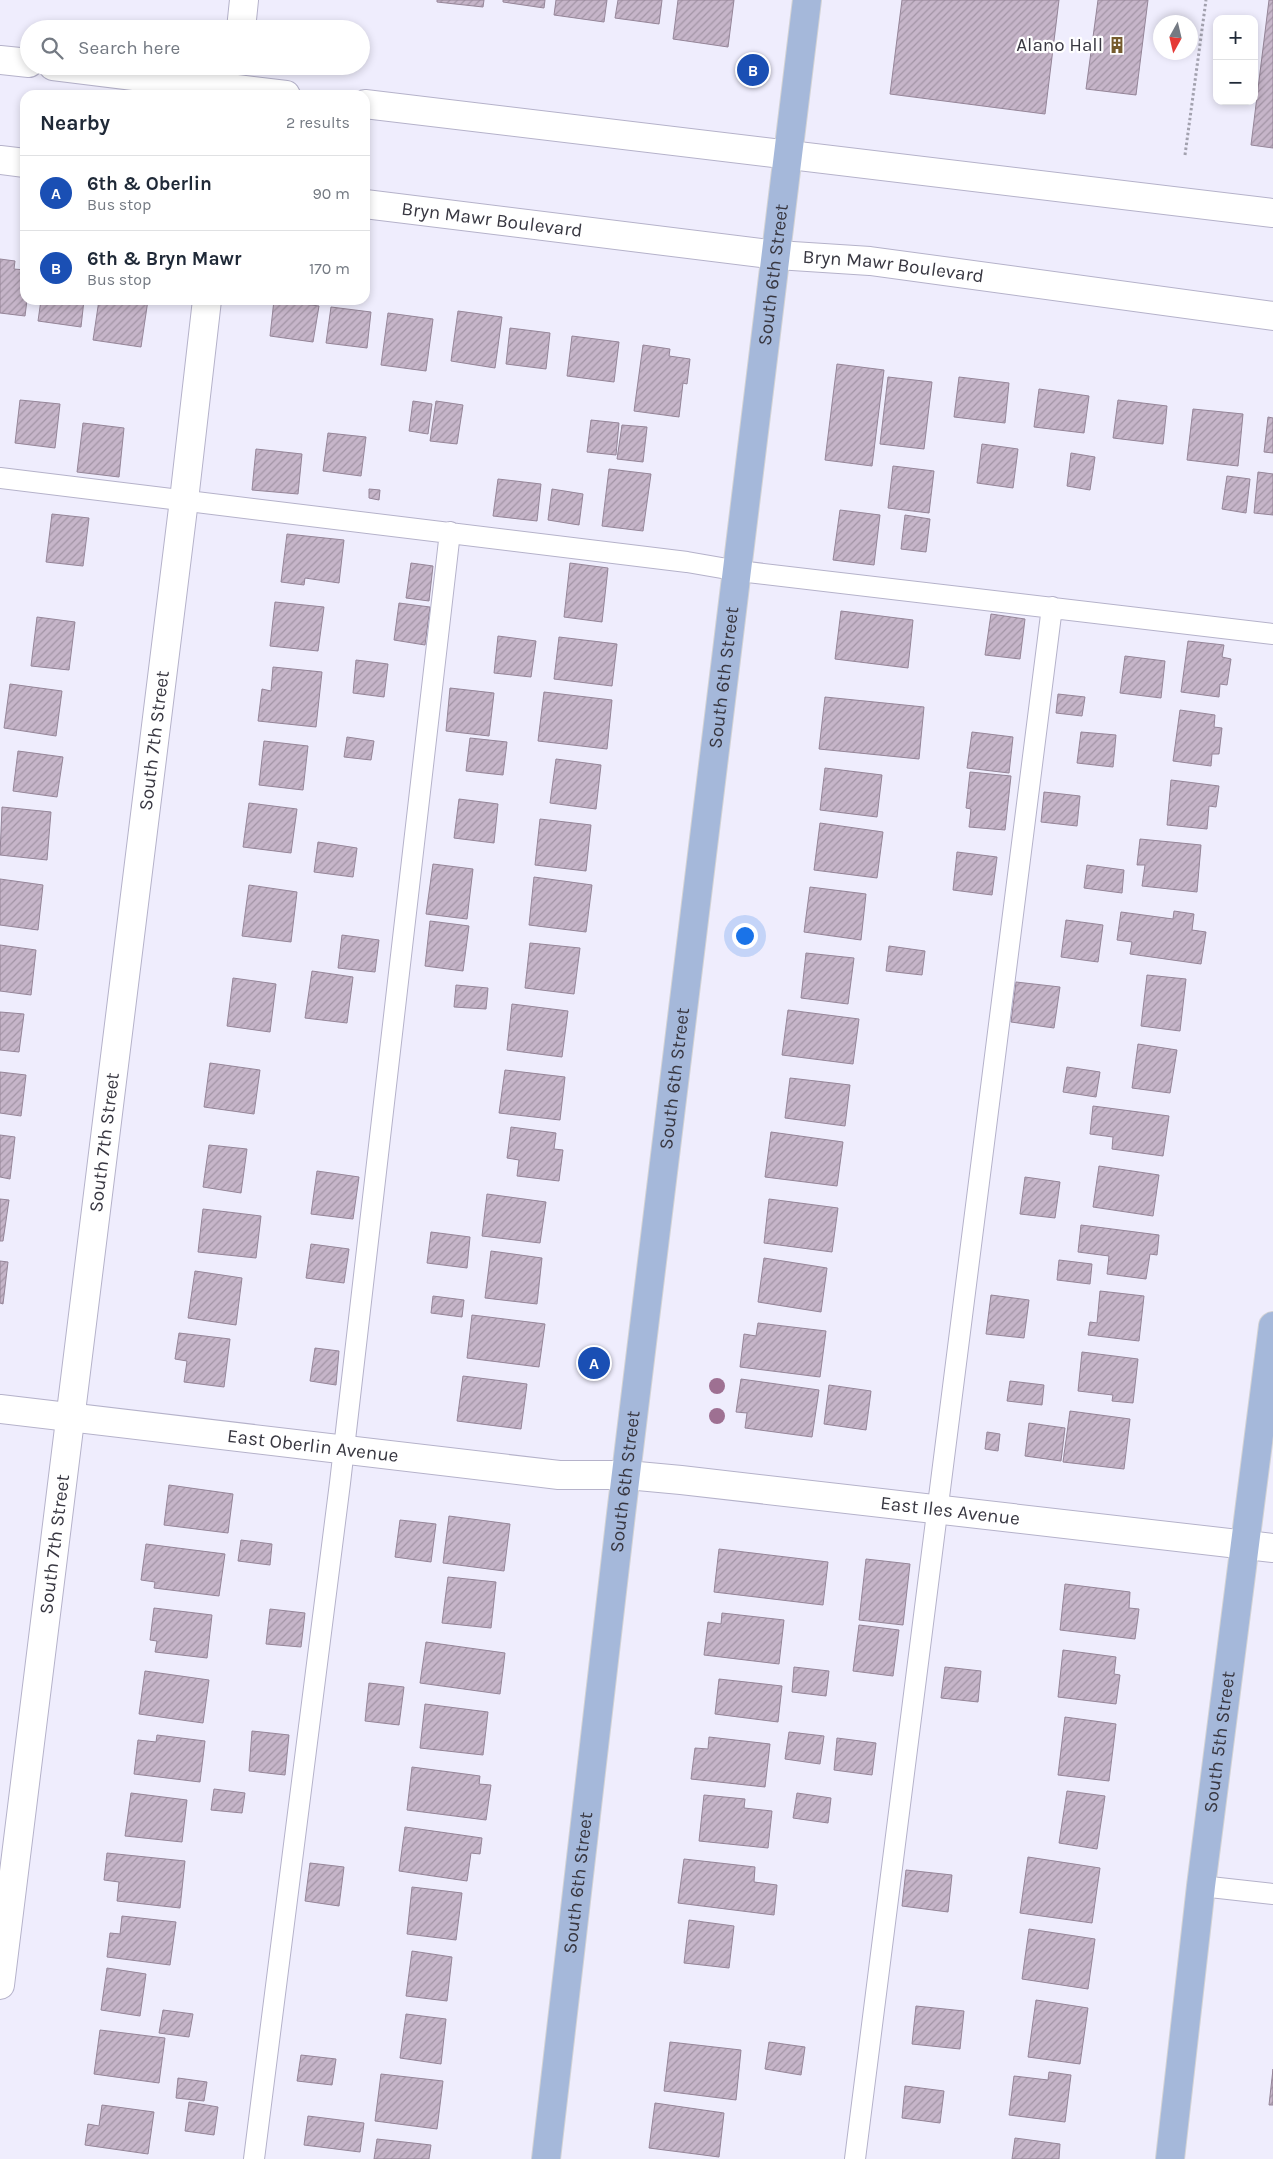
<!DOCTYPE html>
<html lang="en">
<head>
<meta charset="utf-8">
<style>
	body { margin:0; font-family:Karla,sans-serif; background:#f2f2f3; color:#1f2937 }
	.controls { position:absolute; right:15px; top:15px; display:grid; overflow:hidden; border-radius:10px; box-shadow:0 2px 8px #0003 }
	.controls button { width:45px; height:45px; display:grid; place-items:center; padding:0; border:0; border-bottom:1px solid #e0e1e3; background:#fff; color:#1f2937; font:25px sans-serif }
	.compass { position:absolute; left:1153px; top:15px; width:45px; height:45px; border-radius:50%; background:#fff; box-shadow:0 2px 8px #0003; rotate:188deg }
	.you { position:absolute; left:744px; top:935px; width:18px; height:18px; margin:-12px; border:4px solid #fff; border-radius:50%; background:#1a73e8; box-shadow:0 0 0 8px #1a73e833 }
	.badge { display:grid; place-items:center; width:32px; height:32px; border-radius:50%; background:#2563eb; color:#fff; font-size:16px; font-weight:700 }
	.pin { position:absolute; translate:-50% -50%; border:2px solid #fff; box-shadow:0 1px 5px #0006 }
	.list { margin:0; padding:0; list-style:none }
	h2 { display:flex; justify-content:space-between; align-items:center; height:65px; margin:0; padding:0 20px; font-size:21px }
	h2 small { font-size:16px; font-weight:400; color:#747a83 }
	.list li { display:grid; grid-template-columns:32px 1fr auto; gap:15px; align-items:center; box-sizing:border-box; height:75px; padding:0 20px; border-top:1px solid #e0e1e3 }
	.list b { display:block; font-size:19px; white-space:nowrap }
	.list p { margin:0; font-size:16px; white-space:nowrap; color:#747a83 }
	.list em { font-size:16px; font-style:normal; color:#747a83 }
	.icon { flex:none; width:28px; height:28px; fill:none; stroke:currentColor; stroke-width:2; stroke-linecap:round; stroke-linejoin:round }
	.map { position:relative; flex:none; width:1273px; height:2159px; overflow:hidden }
	.search { position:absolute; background:#fff; box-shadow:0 2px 8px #0003; left:20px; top:20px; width:350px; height:55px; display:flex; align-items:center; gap:12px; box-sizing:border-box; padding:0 18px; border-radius:28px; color:#747a83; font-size:19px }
	.panel { position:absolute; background:#fff; box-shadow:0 2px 8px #0003; left:20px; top:90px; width:350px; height:215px; border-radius:15px }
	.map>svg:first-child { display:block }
	.building { fill:url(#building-hatch); stroke:#958598 }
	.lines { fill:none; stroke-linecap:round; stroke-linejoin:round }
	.service-casing { stroke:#b5b2ca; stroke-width:22 }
	.minor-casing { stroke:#b5b2ca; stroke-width:30 }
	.primary-casing { stroke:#d3d3d5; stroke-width:30 }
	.path { stroke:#a2a1ae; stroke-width:3; stroke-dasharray:2.5 2.5; stroke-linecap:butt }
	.service { stroke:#fff; stroke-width:20 }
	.minor { stroke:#fff; stroke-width:28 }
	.primary { stroke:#a5b8da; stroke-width:28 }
	.tree { fill:#9e7092 }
	.labels { text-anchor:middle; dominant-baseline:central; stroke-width:4.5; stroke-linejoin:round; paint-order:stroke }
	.poi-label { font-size:19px; fill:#383741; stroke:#fff; text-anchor:end }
	.street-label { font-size:19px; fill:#383741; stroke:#fff }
</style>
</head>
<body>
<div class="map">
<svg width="1273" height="2159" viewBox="0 0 1273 2159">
	<defs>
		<pattern id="building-hatch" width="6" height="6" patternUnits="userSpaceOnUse" patternTransform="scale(1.25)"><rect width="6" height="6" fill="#c6b5c9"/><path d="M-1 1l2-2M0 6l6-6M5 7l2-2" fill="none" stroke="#a294a5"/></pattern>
	</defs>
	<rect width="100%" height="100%" fill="#efedfd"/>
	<path class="building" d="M437 0H484L483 7 437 2Z
		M503 0H545L544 8 503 2Z
		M556 0H607L604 22 554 15Z
		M618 0H662L659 24 615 18Z
		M678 0H734L728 47 673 39Z
		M902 0H1059L1045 114 890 94Z
		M1098 0H1148L1136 95 1086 89Z
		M1269 0H1273V148L1251 145Z
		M0 259 15 261 14 269 25 270V300H27L25 316 0 313Z
		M41 300H84L81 327 38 321Z
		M99 300H148L141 347 93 340Z
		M274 300 319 306 313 342 270 336Z
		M331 307 371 312 367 348 326 343Z
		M458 311 502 317 495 368 451 361Z
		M388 313 433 319 426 371 381 365Z
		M510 328 550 333 546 369 506 364Z
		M572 336 619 342 614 382 567 376Z
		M643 345 670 349 669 356 690 359 687 384 683 383 679 417 634 411Z
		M837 364 884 370 872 466 825 460Z
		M888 377 932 382 924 449 880 444Z
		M959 377 1009 383 1005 423 954 417Z
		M1039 389 1089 396 1084 433 1034 427Z
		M20 400 60 404 55 448 15 443Z
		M1118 400 1167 406 1163 444 1113 438Z
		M413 401 432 404 428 434 409 431Z
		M436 401 463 405 457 444 430 441Z
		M1193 409 1243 414 1238 466 1187 460Z
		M1268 417 1273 418V453L1264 452Z
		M591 420 619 423 616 455 587 452Z
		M83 423 124 428 119 477 77 472Z
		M622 425 647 427 643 462 617 459Z
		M328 433 366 437 361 476 323 471Z
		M982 444 1018 449 1013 488 977 483Z
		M256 449 302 454 298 494 252 490Z
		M1071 453 1095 457 1090 490 1067 486Z
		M893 466 934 471 929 513 888 508Z
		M609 469 651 474 643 531 602 526Z
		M1258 472 1273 474V515L1254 513Z
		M1227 476 1250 479 1246 513 1222 509Z
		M498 479 541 484 537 521 493 516Z
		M369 489 380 490 379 500 369 498Z
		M552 489 583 494 579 525 548 520Z
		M840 510 880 515 874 565 833 560Z
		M52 514 89 518 83 566 46 562Z
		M905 515 930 519 926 552 901 549Z
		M287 534 344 540 339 583 305 578 304 585 281 582Z
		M411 563 433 566 429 601 406 598Z
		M570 563 608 568 602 622 564 617Z
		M275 602 324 607 318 651 270 646Z
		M399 603 430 607 425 645 394 640Z
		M841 611 913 620 908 668 835 659Z
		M991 614 1025 619 1020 659 985 655Z
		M37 617 75 622 69 670 31 666Z
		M498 636 536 641 531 677 494 673Z
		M559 637 617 644 612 686 554 679Z
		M1188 641 1224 645 1222 657 1231 659 1227 685 1220 684 1219 697 1181 692Z
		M1125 656 1165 661 1161 698 1120 693Z
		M356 660 388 664 384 697 353 693Z
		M273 667 322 672 316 727 258 721 262 689 271 691Z
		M10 684 62 691 56 736 4 728Z
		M450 688 494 693 489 736 446 731Z
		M544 692 612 700 607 749 538 741Z
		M1058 694 1085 697 1082 716 1056 713Z
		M825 697 924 707 919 759 819 749Z
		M1180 710 1215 715 1214 727 1222 728 1219 754H1212L1211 766 1173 761Z
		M972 732 1013 737 1009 773 967 768Z
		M1081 732 1116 735 1113 767 1077 763Z
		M347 737 374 741 371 760 344 757Z
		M470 738 507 742 503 775 466 771Z
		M264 741 308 746 303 790 259 785Z
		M18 751 63 757 57 797 13 791Z
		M556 759 601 765 596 809 550 803Z
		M825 768 882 775 877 817 820 810Z
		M970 772 1011 776 1005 830 969 827 971 809 966 808Z
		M1171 780 1219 786 1216 807 1209 806 1207 829 1167 825Z
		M1044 792 1080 796 1077 826 1041 822Z
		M459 799 498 804 494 843 454 838Z
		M249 803 297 809 291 853 243 847Z
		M2 807 51 812 47 860 0 855Z
		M540 819 591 825 586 871 535 865Z
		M820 823 883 832 877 878 814 870Z
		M1140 839 1201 845 1197 892 1142 886 1145 865H1137Z
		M318 842 357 848 353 877 314 872Z
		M957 852 997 857 992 895 953 890Z
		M433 864 473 869 467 919 426 914Z
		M1087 865 1124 870 1122 893 1084 888Z
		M534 877 592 885 586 932 529 925Z
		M0 879 43 885 38 930 0 925Z
		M249 885 297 892 291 942 242 936Z
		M810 887 866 894 861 940 804 932Z
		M1174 911 1194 914 1192 930 1206 932 1201 964 1130 954 1132 942 1117 940 1121 912 1173 919Z
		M1066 920 1103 925 1098 962 1061 957Z
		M430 921 469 926 463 971 425 966Z
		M342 935 379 940 375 972 338 968Z
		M530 943 580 948 574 994 525 988Z
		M0 945 36 950 31 995 0 991Z
		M889 946 925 951 922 975 886 971Z
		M806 953 854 958 848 1004 801 998Z
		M312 971 353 977 347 1023 305 1018Z
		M1147 975 1186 979 1180 1031 1141 1026Z
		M233 978 276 984 270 1032 227 1026Z
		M1016 982 1060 987 1054 1028 1011 1022Z
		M456 985 488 988 486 1009 454 1007Z
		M512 1004 568 1011 562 1057 507 1050Z
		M788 1010 859 1019 853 1064 782 1055Z
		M0 1012 24 1014 19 1052 0 1050Z
		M1138 1044 1177 1050 1170 1093 1132 1088Z
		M210 1063 260 1070 254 1114 204 1107Z
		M1067 1067 1100 1072 1096 1097 1063 1092Z
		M505 1070 565 1077 560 1120 499 1113Z
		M0 1072 26 1075 21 1116 0 1113Z
		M790 1078 850 1085 845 1126 785 1118Z
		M1093 1106 1169 1116 1163 1156 1112 1149 1113 1137 1090 1134Z
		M511 1127 556 1133 554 1149 563 1150 559 1181 517 1176 519 1160 507 1158Z
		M771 1132 843 1142 837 1186 765 1177Z
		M0 1135 15 1137 10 1179 0 1177Z
		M209 1145 247 1149 241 1193 203 1187Z
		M1099 1166 1159 1175 1153 1216 1093 1207Z
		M317 1171 359 1177 353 1219 311 1214Z
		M1025 1177 1060 1182 1055 1218 1020 1214Z
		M487 1194 546 1202 540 1243 482 1236Z
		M0 1199 9 1200 3 1241H0Z
		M769 1199 838 1208 832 1252 764 1243Z
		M203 1209 261 1216 256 1258 198 1252Z
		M1081 1225 1159 1235 1157 1255 1150 1254 1146 1279 1107 1274 1109 1256 1078 1252Z
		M431 1232 470 1237 467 1268 427 1263Z
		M311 1244 349 1249 344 1283 306 1278Z
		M491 1251 542 1258 537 1304 485 1298Z
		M764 1258 827 1268 821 1312 758 1302Z
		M1059 1260 1092 1264 1090 1284 1057 1280Z
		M0 1261 8 1262 3 1304 0 1303Z
		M195 1271 242 1278 236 1325 188 1318Z
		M1100 1291 1144 1296 1139 1341 1088 1335 1090 1322 1097 1323Z
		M991 1295 1029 1300 1024 1338 986 1334Z
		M433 1296 464 1300 462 1317 431 1313Z
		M472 1315 545 1324 539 1367 467 1358Z
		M758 1323 826 1331 820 1377 740 1367 744 1334 756 1336Z
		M179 1333 230 1339 224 1387 184 1382 187 1361 175 1359Z
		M315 1348 339 1351 336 1385 310 1381Z
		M1082 1352 1138 1359 1133 1403 1112 1401 1113 1395 1078 1391Z
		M463 1376 527 1384 521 1429 457 1421Z
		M741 1379 819 1390 812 1437 745 1428 747 1413 736 1412Z
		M1010 1381 1044 1385 1042 1405 1007 1401Z
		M829 1385 871 1391 866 1430 824 1424Z
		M1070 1411 1130 1419 1124 1469 1063 1462Z
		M1029 1423 1065 1428 1061 1461 1025 1456Z
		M987 1432 1000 1434 998 1451 985 1449Z
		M169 1485 233 1494 228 1533 164 1525Z
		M449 1516 510 1524 504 1571 443 1563Z
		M400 1520 436 1524 431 1562 395 1557Z
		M241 1540 272 1544 270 1565 238 1561Z
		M146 1544 225 1554 219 1596 154 1588 155 1582 141 1580Z
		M719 1549 828 1562 823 1605 714 1592Z
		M866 1559 910 1564 903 1625 859 1620Z
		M448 1577 496 1582 491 1628 442 1623Z
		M1065 1584 1130 1592 1129 1608 1139 1609 1135 1639 1060 1630Z
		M154 1608 212 1615 207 1658 155 1652 157 1641 150 1640Z
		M270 1609 305 1613 301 1647 266 1644Z
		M722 1613 784 1620 779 1664 704 1655 708 1622 721 1624Z
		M859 1625 899 1630 893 1676 853 1671Z
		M426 1642 505 1653 500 1694 420 1683Z
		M1063 1650 1116 1657 1114 1674 1120 1675 1116 1704 1058 1697Z
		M794 1667 829 1671 826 1696 792 1692Z
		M945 1667 981 1671 978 1702 941 1698Z
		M145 1671 209 1680 203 1723 139 1714Z
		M719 1679 782 1686 778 1722 715 1714Z
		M369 1683 404 1687 399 1725 365 1721Z
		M425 1704 488 1712 483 1755 420 1748Z
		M1065 1717 1116 1724 1109 1781 1058 1775Z
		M252 1731 289 1735 285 1775 249 1771Z
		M789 1732 824 1736 820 1764 785 1759Z
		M157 1735 205 1741 200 1782 134 1774 138 1740 156 1742Z
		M709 1737 770 1744 765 1787 691 1779 695 1748 708 1749Z
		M837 1738 876 1743 872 1775 834 1770Z
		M412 1767 480 1776 479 1784 491 1785 486 1820 407 1810Z
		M214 1789 245 1793 242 1813 211 1810Z
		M1067 1791 1105 1796 1097 1849 1059 1843Z
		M131 1793 187 1800 182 1842 125 1836Z
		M797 1793 831 1798 828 1823 793 1818Z
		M704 1795 745 1799 744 1808 772 1811 768 1848 699 1841Z
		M405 1827 482 1838 480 1854 471 1853 467 1881 399 1871Z
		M107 1853 185 1861 180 1908 117 1901 119 1882 104 1880Z
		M1028 1857 1100 1868 1092 1923 1020 1913Z
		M684 1859 755 1867 754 1882 777 1885 774 1915 678 1903Z
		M310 1863 344 1867 339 1906 305 1901Z
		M906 1870 952 1875 948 1912 902 1906Z
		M412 1887 462 1893 456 1940 407 1934Z
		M122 1916 176 1922 170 1965 107 1957 110 1933 120 1934Z
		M689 1920 734 1926 729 1968 684 1963Z
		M1029 1929 1095 1939 1088 1989 1022 1979Z
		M412 1951 452 1957 447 2001 406 1996Z
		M107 1968 146 1974 140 2016 101 2010Z
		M1036 2000 1088 2008 1080 2064 1028 2057Z
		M916 2006 964 2011 960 2049 912 2044Z
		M163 2010 193 2014 189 2037 159 2033Z
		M406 2014 446 2019 441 2064 400 2058Z
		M100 2030 165 2038 159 2083 94 2074Z
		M670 2042 741 2050 736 2100 664 2091Z
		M769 2042 805 2047 801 2075 765 2069Z
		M301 2055 336 2059 332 2085 297 2081Z
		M1273 2069V2105H1269Z
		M1049 2072 1071 2075 1065 2122 1009 2115 1014 2076 1048 2080Z
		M381 2074 443 2081 437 2129 375 2121Z
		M178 2078 207 2082 204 2101 176 2098Z
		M905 2086 944 2091 940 2123 902 2118Z
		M189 2102 218 2107 214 2135 185 2131Z
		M655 2103 724 2113 719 2157 649 2148Z
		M102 2105 154 2112 148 2154 85 2145 88 2124 99 2126Z
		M308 2116 364 2123 360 2152 304 2145Z
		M1015 2138 1060 2144 1059 2159H1012Z
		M377 2139 431 2145 429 2159H374Z"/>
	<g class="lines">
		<g class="service-casing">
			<path id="service" d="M0 478 687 562 739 571 1273 634
				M1201 1886 1273 1894
				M254 2159 340 1483 450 532
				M855 2159 1052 607"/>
		</g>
		<g class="minor-casing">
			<g id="minor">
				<path d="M241 29 244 0"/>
				<path d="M0 60 29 63"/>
				<path d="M53 66 286 95"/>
				<path d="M365 104 1273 213"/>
				<path d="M0 160 25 163"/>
				<path id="s1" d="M365 204 777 255 870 261 1273 316"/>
				<path id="s2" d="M0 1409 559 1475H627L681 1480 1273 1548"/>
				<path id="s3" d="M0 1985 184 500 207 300"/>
			</g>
		</g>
		<g class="primary-casing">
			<g id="primary">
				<path id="s4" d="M546 2159 621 1514 807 0"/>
				<path id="s5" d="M1170 2159 1201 1886 1273 1326"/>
			</g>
		</g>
		<path class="path" d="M1185 155 1206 0"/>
		<use href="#service" class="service"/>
		<use href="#minor" class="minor"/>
		<use href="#primary" class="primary"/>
	</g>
	<g class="tree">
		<circle cx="717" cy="1386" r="8"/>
		<circle cx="717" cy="1416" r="8"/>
	</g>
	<defs>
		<g id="building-bare" transform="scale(1.35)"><path d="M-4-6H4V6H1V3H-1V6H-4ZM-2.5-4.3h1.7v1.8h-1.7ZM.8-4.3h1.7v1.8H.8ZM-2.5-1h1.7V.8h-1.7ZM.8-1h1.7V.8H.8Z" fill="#755c2d" stroke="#fff" stroke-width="2.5" paint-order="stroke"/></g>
	</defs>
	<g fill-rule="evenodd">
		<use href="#building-bare" x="1117" y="45"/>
	</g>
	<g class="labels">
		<g class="poi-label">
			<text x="1103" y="45">Alano Hall</text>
		</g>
		<g class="street-label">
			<text stroke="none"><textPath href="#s1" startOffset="128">Bryn Mawr Boulevard</textPath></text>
			<text stroke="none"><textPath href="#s1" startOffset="532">Bryn Mawr Boulevard</textPath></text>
			<text stroke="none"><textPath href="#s4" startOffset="1898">South 6th Street</textPath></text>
			<text stroke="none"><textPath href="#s4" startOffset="1492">South 6th Street</textPath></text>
			<text stroke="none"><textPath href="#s3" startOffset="1254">South 7th Street</textPath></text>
			<text stroke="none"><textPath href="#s4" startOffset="1088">South 6th Street</textPath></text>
			<text stroke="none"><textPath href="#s3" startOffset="849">South 7th Street</textPath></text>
			<text stroke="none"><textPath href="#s2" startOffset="315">East Oberlin Avenue</textPath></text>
			<text stroke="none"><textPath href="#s4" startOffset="682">South 6th Street</textPath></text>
			<text stroke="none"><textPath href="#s2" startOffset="956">East Iles Avenue</textPath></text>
			<text stroke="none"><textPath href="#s3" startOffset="444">South 7th Street</textPath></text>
			<text stroke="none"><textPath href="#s5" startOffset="420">South 5th Street</textPath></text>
			<text stroke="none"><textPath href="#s4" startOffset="278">South 6th Street</textPath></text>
		</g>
	</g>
</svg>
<div class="controls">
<button>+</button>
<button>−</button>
</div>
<svg class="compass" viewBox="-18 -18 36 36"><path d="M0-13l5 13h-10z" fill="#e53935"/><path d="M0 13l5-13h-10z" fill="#747a83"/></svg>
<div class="you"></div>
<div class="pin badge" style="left:594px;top:1363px;background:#1a4fb4">A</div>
<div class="pin badge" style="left:753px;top:70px;background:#1a4fb4">B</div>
<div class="search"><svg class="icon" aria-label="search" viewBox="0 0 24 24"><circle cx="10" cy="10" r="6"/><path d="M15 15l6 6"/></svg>Search here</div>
<section class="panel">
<h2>Nearby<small>2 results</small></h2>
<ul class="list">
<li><span class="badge" style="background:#1a4fb4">A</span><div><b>6th &amp; Oberlin</b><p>Bus stop</p></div><em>90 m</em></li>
<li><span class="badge" style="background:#1a4fb4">B</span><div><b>6th &amp; Bryn Mawr</b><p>Bus stop</p></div><em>170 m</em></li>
</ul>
</section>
</div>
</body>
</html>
